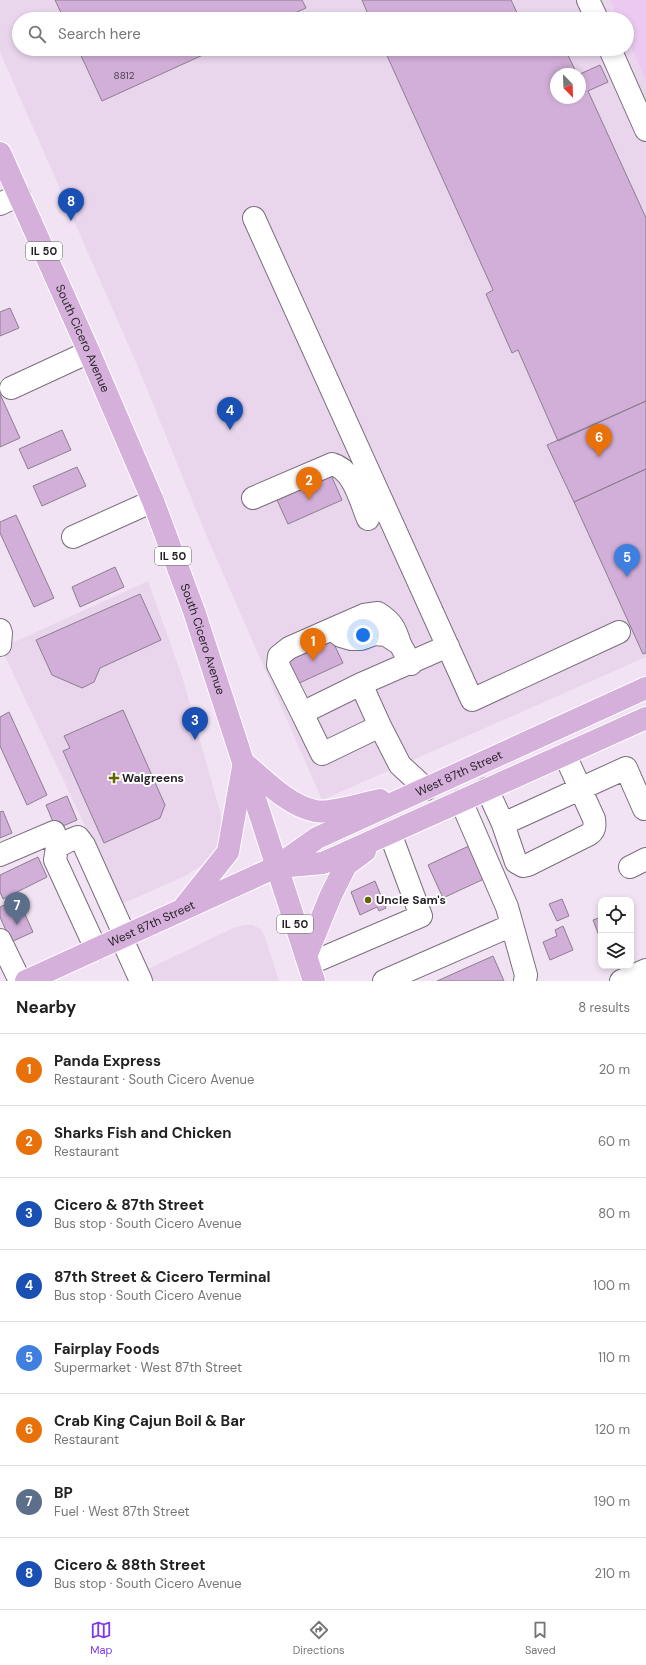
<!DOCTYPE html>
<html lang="en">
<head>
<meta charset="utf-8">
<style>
	body { margin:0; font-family:"DM Sans",sans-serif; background:#f2f2f2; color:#222 }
	.controls { position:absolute; right:12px; bottom:12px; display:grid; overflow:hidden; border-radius:8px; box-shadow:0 2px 6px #0003 }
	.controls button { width:36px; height:36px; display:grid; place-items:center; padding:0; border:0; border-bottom:1px solid #e0e0e0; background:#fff; color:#222; font:20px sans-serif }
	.compass { position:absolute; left:550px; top:68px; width:36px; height:36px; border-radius:50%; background:#fff; box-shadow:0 2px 6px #0003; rotate:157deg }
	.you { position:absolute; left:363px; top:635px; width:14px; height:14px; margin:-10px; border:3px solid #fff; border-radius:50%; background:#1a73e8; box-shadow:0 0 0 6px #1a73e833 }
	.badge { display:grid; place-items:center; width:26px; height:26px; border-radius:50%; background:#7c3aed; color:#fff; font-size:13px; font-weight:700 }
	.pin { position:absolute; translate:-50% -33px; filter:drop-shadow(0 1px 2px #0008) }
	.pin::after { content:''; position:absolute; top:21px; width:14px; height:12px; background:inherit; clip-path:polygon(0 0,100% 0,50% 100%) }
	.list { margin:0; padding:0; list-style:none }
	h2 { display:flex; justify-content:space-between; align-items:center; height:52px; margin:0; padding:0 16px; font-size:17px }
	h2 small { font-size:13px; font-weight:400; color:#767676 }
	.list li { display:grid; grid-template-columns:26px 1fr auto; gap:12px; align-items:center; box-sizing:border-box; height:72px; padding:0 16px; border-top:1px solid #e0e0e0 }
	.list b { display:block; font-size:15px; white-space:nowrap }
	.list p { margin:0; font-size:13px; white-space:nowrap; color:#767676 }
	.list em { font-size:13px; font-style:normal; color:#767676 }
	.icon { flex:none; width:22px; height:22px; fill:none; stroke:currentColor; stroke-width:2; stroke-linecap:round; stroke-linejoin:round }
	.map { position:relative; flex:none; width:646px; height:981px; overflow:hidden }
	.search { position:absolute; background:#fff; box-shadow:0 2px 6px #0003; left:12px; right:12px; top:12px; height:44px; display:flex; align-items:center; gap:10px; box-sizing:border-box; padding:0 14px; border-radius:22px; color:#767676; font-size:15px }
	.sheet { height:628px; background:#fff }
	nav { display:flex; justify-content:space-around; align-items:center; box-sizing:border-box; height:56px; border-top:1px solid #e0e0e0; background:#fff; font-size:11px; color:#767676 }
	nav a { display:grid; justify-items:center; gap:2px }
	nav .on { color:#7c3aed }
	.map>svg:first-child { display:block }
	.built { fill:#e9d6ed; fill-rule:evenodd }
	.green { fill:#ebc9f1 }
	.building { fill:#d2afd9; stroke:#8b7f8e }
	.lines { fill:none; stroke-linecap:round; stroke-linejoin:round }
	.minor-casing { stroke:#7a6e7c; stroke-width:24 }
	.major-casing { stroke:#fff; stroke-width:24 }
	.minor { stroke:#fff; stroke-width:22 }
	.major { stroke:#d4b0da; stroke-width:22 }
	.poi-dot { fill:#646500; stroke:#fff; stroke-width:1.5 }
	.labels { text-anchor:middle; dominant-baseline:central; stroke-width:4; stroke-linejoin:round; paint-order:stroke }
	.number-label { font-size:10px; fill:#504352 }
	.shield { fill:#fff; stroke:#666266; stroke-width:1 }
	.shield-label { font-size:11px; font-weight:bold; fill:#241f25 }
	.street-label { font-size:12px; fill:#241f25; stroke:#fff }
	.poi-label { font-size:12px; font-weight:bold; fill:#241f25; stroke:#fff; text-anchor:start }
</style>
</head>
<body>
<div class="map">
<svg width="646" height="981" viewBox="0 0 646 981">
	<rect width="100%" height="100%" fill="#f1e3f3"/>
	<path class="built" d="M0 0H610L618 19H19V49H627V38L646 81V657L322 800 207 537 138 367 0 52ZM556 74H580V98H556Z
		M148 581 182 676 221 815 222 836 216 849 205 863 185 876 122 904 1 648Z
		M244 925H253L261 929 265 937 279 981H137L134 976 233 928Z"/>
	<path class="green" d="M610 0H646V81L627 38V19H618Z"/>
	<path class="building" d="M55 0H302L306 8 282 19H64Z
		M362 0H511L520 19H370Z
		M78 49H216L102 101Z
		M384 49H565L577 74H556V98H580V74L600 65 608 82 588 91 646 218V401L558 441 518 350 512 353 486 294 493 290Z
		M10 308 19 328 0 336V312Z
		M0 394 20 438 0 447Z
		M646 401V469L574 502 547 445Z
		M62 430 71 450 28 469 19 449Z
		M77 467 86 486 42 506 33 486Z
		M646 469V653L643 654 574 502Z
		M331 475 342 500 288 524 277 500Z
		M16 515 54 598 34 607 0 533V522Z
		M115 567 124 587 80 607 72 587Z
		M140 594 161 640 100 668 94 682 82 688 52 675 36 640Z
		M331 638 343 663 295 685 283 659Z
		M123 710 165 805 160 818 104 843 63 751 70 748 64 736Z
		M9 712 47 795 27 805 0 746V717Z
		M67 796 77 820 56 829 46 805Z
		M3 811 12 833 0 838V812Z
		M471 845 486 878 443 898 428 865Z
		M38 857 47 877 3 899 0 892V875Z
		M375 881 386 908 379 911 377 907 360 915 351 892Z
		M18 899 33 932 11 942 0 917V907Z
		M562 899 569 916 557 921 549 904Z
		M601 917V938H600L593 920Z
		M563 926 573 950 550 960 543 942 557 936 555 930Z
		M493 956 504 981H437Z"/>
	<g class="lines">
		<g class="minor-casing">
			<path id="minor" d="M588 0 597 19
				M610 49 646 130
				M0 204 19 195
				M254 218 472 700 619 632
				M11 388 89 352
				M253 498 332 464C354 470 360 500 368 519
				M73 537 153 501
				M332 629 364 615 378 613C392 622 395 628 400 644
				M0 630 1 633 0 645
				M361 684 302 713 322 754 380 726 400 765 426 789
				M302 713 278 665 279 656 289 648 332 629 341 636 351 639H361L375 634 386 635 400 644 411 664
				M380 726 361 684 448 646
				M487 789 503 824 516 862 523 866 528 865 588 835C595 831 595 826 594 819L565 755
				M461 801 507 907 526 975 525 981
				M503 824 626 768 644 809 646 808
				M0 855 54 832
				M630 867 646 859
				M121 937 141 981
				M0 940 20 981
				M96 949 55 860 57 847 68 841 78 837 84 845 125 936
				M309 964 421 916 390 833
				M384 981 512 925
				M621 981 646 970"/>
		</g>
		<g class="major-casing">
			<g id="major">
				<path id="s1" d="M0 153 89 352 153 501 194 611 314 981"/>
				<path d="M244 763C265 780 287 805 315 811 330 814 364 803 380 800"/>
				<path d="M278 867 323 863 646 718"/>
				<path d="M185 906 228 852 243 767"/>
				<path d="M306 956 331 895 346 865 365 851"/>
				<path id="s2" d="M26 981 276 867 317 838 646 688"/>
			</g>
		</g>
		<use href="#minor" class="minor"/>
		<use href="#major" class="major"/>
	</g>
	<g class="poi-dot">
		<path d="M112 772h4v4h4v4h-4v4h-4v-4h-4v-4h4z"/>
		<circle cx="368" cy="900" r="4"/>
	</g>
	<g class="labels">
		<g class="number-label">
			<text x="124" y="75">8812</text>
		</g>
		<g class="shield">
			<rect x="26" y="242" width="36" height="18" rx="3"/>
			<rect x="155" y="547" width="36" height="18" rx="3"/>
			<rect x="277" y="915" width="36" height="18" rx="3"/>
		</g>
		<g class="shield-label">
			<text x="44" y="251">IL 50</text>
			<text x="173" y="556">IL 50</text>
			<text x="295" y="924">IL 50</text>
		</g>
		<g class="street-label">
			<text stroke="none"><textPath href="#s1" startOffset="203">South Cicero Avenue</textPath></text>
			<text stroke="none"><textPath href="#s1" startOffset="527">South Cicero Avenue</textPath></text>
			<text stroke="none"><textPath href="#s2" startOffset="481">West 87th Street</textPath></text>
			<text stroke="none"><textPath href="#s2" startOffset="138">West 87th Street</textPath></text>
		</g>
		<g class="poi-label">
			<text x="122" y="778">Walgreens</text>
			<text x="376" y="900">Uncle Sam's</text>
		</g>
	</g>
</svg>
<div class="controls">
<button><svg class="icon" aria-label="locate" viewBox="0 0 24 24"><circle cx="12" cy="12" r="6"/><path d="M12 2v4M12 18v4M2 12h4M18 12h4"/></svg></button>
<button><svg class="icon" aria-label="layers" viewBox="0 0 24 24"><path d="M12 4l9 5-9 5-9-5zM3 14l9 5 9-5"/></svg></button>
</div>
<svg class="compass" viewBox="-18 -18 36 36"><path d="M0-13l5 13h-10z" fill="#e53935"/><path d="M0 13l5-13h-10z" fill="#767676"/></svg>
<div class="you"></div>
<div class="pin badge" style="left:313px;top:661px;background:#e8710a">1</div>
<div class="pin badge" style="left:309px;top:500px;background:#e8710a">2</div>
<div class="pin badge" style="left:195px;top:740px;background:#1a4fb4">3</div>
<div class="pin badge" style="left:230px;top:430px;background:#1a4fb4">4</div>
<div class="pin badge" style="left:627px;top:577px;background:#3f7fe0">5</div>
<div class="pin badge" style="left:599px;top:457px;background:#e8710a">6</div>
<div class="pin badge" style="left:17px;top:925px;background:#5c6f8a">7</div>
<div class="pin badge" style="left:71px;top:221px;background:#1a4fb4">8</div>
<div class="search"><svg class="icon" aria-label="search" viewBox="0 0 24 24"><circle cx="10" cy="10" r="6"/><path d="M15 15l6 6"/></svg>Search here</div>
</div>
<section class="sheet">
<h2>Nearby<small>8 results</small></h2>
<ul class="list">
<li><span class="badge" style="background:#e8710a">1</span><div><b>Panda Express</b><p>Restaurant · South Cicero Avenue</p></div><em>20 m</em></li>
<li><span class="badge" style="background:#e8710a">2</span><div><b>Sharks Fish and Chicken</b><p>Restaurant</p></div><em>60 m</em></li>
<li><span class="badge" style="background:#1a4fb4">3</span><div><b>Cicero &amp; 87th Street</b><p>Bus stop · South Cicero Avenue</p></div><em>80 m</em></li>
<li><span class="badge" style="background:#1a4fb4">4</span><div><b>87th Street &amp; Cicero Terminal</b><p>Bus stop · South Cicero Avenue</p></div><em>100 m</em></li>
<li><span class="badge" style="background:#3f7fe0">5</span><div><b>Fairplay Foods</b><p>Supermarket · West 87th Street</p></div><em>110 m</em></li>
<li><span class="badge" style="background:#e8710a">6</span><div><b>Crab King Cajun Boil &amp; Bar</b><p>Restaurant</p></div><em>120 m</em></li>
<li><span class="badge" style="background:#5c6f8a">7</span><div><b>BP</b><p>Fuel · West 87th Street</p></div><em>190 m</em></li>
<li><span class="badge" style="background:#1a4fb4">8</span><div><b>Cicero &amp; 88th Street</b><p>Bus stop · South Cicero Avenue</p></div><em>210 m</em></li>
</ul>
</section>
<nav>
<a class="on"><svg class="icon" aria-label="map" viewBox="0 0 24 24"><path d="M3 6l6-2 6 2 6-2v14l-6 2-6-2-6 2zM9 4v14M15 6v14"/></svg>Map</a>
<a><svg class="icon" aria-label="directions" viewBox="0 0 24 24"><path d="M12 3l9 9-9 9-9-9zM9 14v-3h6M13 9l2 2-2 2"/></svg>Directions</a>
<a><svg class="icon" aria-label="saved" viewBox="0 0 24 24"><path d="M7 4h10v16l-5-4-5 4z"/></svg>Saved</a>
</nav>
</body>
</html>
